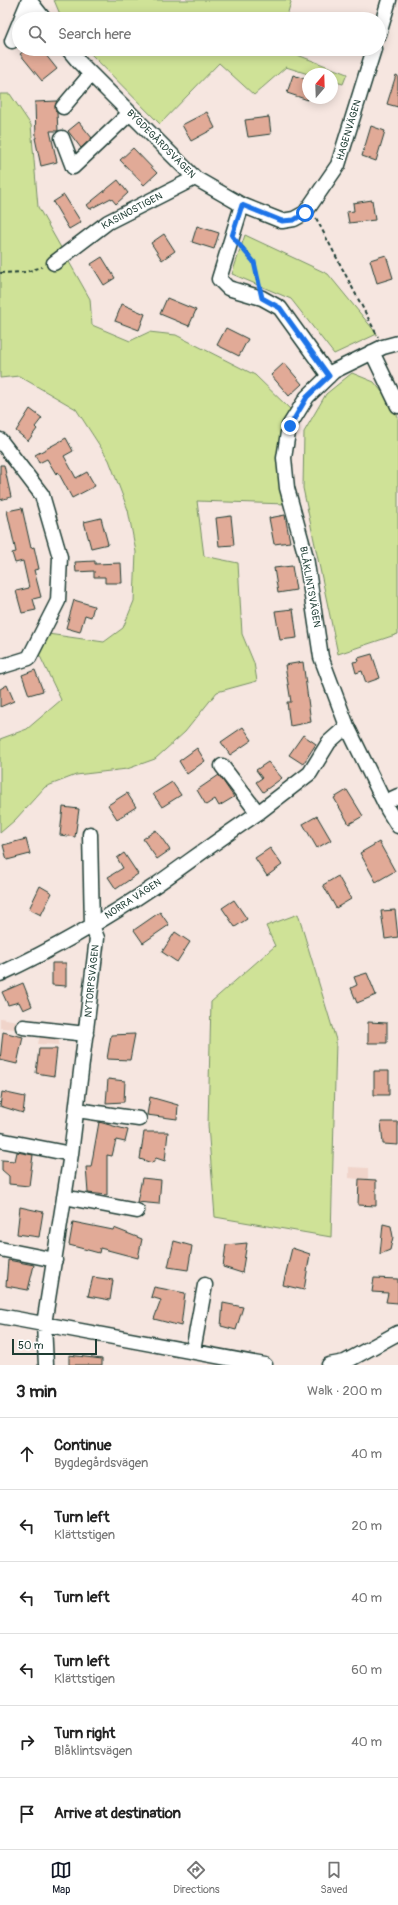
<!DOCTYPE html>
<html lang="en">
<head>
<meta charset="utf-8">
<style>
	body { margin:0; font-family:Pangolin,sans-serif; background:#f2f2f2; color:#222 }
	.compass { position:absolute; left:302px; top:68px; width:36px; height:36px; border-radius:50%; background:#fff; box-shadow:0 2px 10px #0003; rotate:19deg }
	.scale { position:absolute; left:12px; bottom:10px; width:85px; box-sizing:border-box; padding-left:4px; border:2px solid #1f3d34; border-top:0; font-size:11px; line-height:14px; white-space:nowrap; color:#1f3d34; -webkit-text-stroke:3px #fff; paint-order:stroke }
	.stop { position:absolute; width:12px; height:12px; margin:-9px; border:3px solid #1a73e8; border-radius:50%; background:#fff }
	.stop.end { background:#1a73e8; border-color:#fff; box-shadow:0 1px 4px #0008 }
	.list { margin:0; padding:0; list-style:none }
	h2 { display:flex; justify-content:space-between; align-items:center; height:52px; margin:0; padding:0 16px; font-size:17px }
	h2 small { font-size:13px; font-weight:400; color:#767676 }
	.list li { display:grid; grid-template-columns:26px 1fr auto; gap:12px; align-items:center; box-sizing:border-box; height:72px; padding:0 16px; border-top:1px solid #e0e0e0 }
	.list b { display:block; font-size:15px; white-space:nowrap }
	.list p { margin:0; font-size:13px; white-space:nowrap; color:#767676 }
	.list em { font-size:13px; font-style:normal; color:#767676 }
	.icon { flex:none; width:22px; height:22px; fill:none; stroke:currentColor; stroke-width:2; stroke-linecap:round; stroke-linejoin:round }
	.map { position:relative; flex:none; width:398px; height:1365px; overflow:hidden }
	.search { position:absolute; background:#fff; box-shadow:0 2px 10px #0003; left:12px; right:12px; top:12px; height:44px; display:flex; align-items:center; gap:10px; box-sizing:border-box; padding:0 14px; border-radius:22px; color:#767676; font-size:15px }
	.sheet { height:484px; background:#fff }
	nav { display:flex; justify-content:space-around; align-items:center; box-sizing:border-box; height:56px; border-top:1px solid #e0e0e0; background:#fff; font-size:11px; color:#767676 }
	nav a { display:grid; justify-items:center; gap:2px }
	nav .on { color:#111827 }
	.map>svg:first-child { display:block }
	.built { fill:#f0d4ca }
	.green { fill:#cfe297; stroke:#779066 }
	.building { fill:#e1aa97; stroke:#1f3d34 }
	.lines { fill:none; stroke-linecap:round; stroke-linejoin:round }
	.minor-casing { stroke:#1f3d34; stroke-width:17 }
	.path { stroke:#1f3d34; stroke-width:2; stroke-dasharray:4 3; stroke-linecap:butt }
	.minor { stroke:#fff; stroke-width:14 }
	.route { stroke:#1a73e8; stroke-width:5 }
	.labels { text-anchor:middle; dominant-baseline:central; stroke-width:3; stroke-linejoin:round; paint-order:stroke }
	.street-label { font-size:10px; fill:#1f3d34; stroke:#fff }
</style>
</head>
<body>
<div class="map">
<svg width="398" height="1365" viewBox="0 0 398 1365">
	<rect width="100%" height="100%" fill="#f6e6e0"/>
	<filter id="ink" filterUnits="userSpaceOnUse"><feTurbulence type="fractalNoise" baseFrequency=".025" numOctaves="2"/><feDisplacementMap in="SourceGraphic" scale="8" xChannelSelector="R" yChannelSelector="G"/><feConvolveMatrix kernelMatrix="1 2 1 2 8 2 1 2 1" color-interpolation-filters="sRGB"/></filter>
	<g filter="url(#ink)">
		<path class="built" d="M0 1018 17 1021 16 1029 0 1028Z
			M40 1035 59 1036V1045L38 1044Z
			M349 1167 368 1168V1180L349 1178Z"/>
		<path class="green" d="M54 0H289L291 2 286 19H62Z
			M86 49H282L347 74 343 84 332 81V74H308L286 67 254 95 219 63 160 124Z
			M0 94H10L31 125 38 207 90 299 92 325 130 341 149 332 176 335 255 375 291 410 286 504 197 501 204 556 238 563 242 634 254 663 257 681 217 692 185 732 155 759 127 769 76 775 45 787 15 820 0 833V739L27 729 61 700 39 654 48 634 104 642 123 628 134 601 136 552 128 510 109 460 76 409 19 376 0 378Z
			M245 235 328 274 377 334 334 354 291 299 232 274Z
			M352 373 374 382 391 403 398 417V634L338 654 303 488 304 432 326 394Z
			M298 914 336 1040 331 1237 215 1217 208 1125 211 1002 275 946 266 926Z"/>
		<path class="building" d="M27 49H41L57 69 42 81 20 54Z
			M293 75 308 80V100L287 93Z
			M396 75 398 76V107L387 104Z
			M57 101 55 106 57 113 58 131H50L57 162 41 166 35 138H36L35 102Z
			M207 112 215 128 191 141 182 125Z
			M269 117 271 134 248 137 245 120Z
			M79 122 92 138 81 148 68 131Z
			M371 126 385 131 376 161 362 156Z
			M133 148 157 173 144 185 120 160Z
			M118 180 128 193 116 204 111 198 90 209 87 205Z
			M64 195 81 222 69 229 53 202Z
			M372 200 375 220 349 223 347 212 354 211 353 203Z
			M197 226 219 233 214 249 192 242Z
			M164 234 175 251 162 260 151 243Z
			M386 255 393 278 377 283 370 260Z
			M102 257 115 278 104 285 91 264Z
			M167 298 196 310 189 326 160 314Z
			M122 304 145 314 139 330 115 321Z
			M226 328 248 339 239 356 217 345Z
			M284 363 302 384 289 396 271 375Z
			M30 409 42 418 35 427 37 429 28 441 16 431Z
			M66 438 73 451 64 456 76 478 87 472 95 486 72 498 58 472 56 474 47 459 39 463 35 455Z
			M0 465H4L11 497 0 500Z
			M22 508 31 548 34 547 39 569 34 570 41 597 33 599 36 610 22 613 16 591 29 588 23 561 15 563 12 553 16 552 7 511Z
			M285 515 290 542 274 544 269 518Z
			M231 516 234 545 219 546 216 518Z
			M101 518 108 544 91 548 84 522Z
			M95 561V564L121 563 122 583H105V577H94V571L76 572 75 562Z
			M292 566 296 590 278 593 274 568Z
			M74 600 94 606 91 617 85 615 80 632 66 628Z
			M293 609 297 638 280 640 275 611Z
			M372 654 380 678 366 683 362 671 356 673 353 662 359 661 358 658Z
			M303 662 311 722 290 726 287 702H291L285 665Z
			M35 670 43 691 29 695 22 675Z
			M7 685 14 701 0 707V689Z
			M243 727 252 740 230 755 221 742Z
			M303 735 316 744 303 764 289 755Z
			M197 748 205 761 187 774 179 761Z
			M268 762 282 778 263 792 256 782 262 778 256 770Z
			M219 775 234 797 219 806 215 799 206 805 197 790Z
			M172 782 181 795 162 807 153 794Z
			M347 790 363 816 349 824 334 798Z
			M127 793 136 807 117 819 108 805Z
			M63 807 79 809 75 837 60 835Z
			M317 816 331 840 317 848 303 824Z
			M156 830 170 850 157 859 143 839Z
			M26 839 30 854 7 860 3 845Z
			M379 842 395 871 376 882 360 853Z
			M270 848 282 865 267 876 255 858Z
			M124 853 138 874 116 889 108 877 123 868 117 858Z
			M338 876 351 899 336 908 323 885Z
			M40 886 52 893 41 915 29 909Z
			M234 900 247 919 235 927 222 908Z
			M395 910 398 937 385 939 381 911Z
			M160 912 169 925 143 943 134 930Z
			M175 932 190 942 177 962 162 952Z
			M52 963H66V986L52 985Z
			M367 973 376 995 357 1003 351 988 357 985 354 977Z
			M23 983 32 1006 23 1010 19 1002 8 1005 2 992Z
			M368 1022 387 1023V1043H368Z
			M3 1032 23 1037 17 1064 0 1060Z
			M135 1034 130 1060 107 1059 111 1035Z
			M39 1049H57L54 1076 36 1073Z
			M374 1071H389V1095H374Z
			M108 1079 125 1081 124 1102 106 1103Z
			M2 1092 25 1097 23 1113 0 1106Z
			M150 1097 178 1105 177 1119 147 1115Z
			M99 1122 128 1130 125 1142 116 1140 112 1156 107 1155V1195L88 1193 86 1167H91Z
			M381 1122H398V1145L383 1144Z
			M144 1132H168L165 1161 156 1158 152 1163 140 1159Z
			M17 1152 33 1155 29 1186 9 1184V1176L2 1170V1160L15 1161Z
			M142 1178 161 1180 159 1204 137 1202Z
			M359 1179 376 1180V1206L358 1205Z
			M20 1207 43 1212 39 1237 17 1234Z
			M73 1222 113 1230 114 1228 142 1239 138 1258 100 1248 99 1253 69 1245Z
			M383 1224 391 1226 393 1237 390 1250 380 1254Z
			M174 1241 192 1246 188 1270 168 1267Z
			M247 1243 242 1273 223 1267 226 1245Z
			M292 1248 310 1254 304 1290 283 1285Z
			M8 1260 34 1265 28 1290 6 1286Z
			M93 1277 113 1280 110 1300 88 1296Z
			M374 1278 398 1279V1303L386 1302 388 1293 372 1292Z
			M154 1287 185 1293 181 1326 154 1319 161 1300 151 1297Z
			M223 1303 243 1307 236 1330 221 1326Z
			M69 1355 102 1359V1365H69Z"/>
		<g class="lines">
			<g class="minor-casing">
				<path id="minor" d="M29 0 44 19
					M21 19 29 0
					M379 34 389 0
					M12 41 19 24
					M68 49 79 62 195 178 242 205 282 221 294 219 305 213 338 165 374 49
					M63 107 91 74
					M62 138 73 167 130 113
					M242 205 219 279 228 288 262 298 280 308 329 376
					M54 263 108 222 195 178
					M398 343 383 347 334 371 307 397 289 426 284 458 287 488 306 557 321 657 347 726 388 810 398 826
					M372 352 398 406
					M0 440 42 495 60 557 58 601 29 658 0 667
					M222 766 258 813 310 773 329 742 347 726
					M385 802 398 796
					M0 974C54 949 106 919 156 885 190 861 223 836 258 813
					M23 1027 86 1034
					M77 1110 139 1119
					M0 1140 71 1154
					M64 1197 137 1211
					M0 1249 55 1260
					M0 1316 265 1365
					M193 1351 205 1285
					M46 1365 44 1324 71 1154 97 938 92 926 90 834
					M329 1365 345 1362 398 1333"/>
			</g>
			<path class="path" d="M316 218 378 337
				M242 247 254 262 259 284
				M0 273 26 272 42 267"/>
			<use href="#minor" class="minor"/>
		</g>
	</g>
	<g class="lines" filter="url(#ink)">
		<path class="route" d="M290 426 307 397 329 376 280 308 262 298 254 262 232 236 242 205 282 221 294 220 305 213"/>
	</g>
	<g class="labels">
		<g class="street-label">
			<text transform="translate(349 130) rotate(-73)">HAGENVÄGEN</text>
			<text transform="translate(161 144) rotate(45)">BYGDEGÅRDSVÄGEN</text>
			<text transform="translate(132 211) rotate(-28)">KASINOSTIGEN</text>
			<text transform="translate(310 587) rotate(80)">BLÅKLINTSVÄGEN</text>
			<text transform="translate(133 899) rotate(-33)">NORRA VÄGEN</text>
			<text transform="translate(92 981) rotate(-84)">NYTORPSVÄGEN</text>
		</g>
	</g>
</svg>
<svg class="compass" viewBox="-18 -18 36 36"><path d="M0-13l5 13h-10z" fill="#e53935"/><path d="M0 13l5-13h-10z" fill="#767676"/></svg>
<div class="scale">50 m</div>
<div class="stop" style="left:305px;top:213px"></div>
<div class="stop end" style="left:290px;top:426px"></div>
<div class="search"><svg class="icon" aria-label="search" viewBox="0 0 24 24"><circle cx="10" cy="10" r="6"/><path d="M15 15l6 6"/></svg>Search here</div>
</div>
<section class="sheet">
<h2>3 min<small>Walk · 200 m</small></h2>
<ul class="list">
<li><svg class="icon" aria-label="ahead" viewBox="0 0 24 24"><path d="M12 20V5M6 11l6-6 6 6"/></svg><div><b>Continue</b><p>Bygdegårdsvägen</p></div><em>40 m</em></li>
<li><svg class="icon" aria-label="left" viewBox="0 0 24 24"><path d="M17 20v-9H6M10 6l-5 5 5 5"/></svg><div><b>Turn left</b><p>Klättstigen</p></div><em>20 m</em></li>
<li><svg class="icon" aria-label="left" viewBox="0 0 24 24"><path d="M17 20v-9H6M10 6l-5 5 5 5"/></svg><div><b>Turn left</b></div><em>40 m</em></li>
<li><svg class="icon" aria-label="left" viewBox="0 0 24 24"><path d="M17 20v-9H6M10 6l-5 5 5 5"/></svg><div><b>Turn left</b><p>Klättstigen</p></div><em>60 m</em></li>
<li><svg class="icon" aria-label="right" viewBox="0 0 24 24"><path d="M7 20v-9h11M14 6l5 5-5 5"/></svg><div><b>Turn right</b><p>Blåklintsvägen</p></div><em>40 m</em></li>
<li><svg class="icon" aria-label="arrive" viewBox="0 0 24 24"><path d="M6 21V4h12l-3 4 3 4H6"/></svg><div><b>Arrive at destination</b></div></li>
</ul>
</section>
<nav>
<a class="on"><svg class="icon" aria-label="map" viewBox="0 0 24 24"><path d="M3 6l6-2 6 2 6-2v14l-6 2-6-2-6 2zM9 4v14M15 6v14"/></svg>Map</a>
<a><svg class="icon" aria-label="directions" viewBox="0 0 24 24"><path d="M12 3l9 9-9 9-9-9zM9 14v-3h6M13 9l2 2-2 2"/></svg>Directions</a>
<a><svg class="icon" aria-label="saved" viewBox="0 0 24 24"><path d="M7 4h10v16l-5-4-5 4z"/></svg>Saved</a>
</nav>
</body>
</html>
